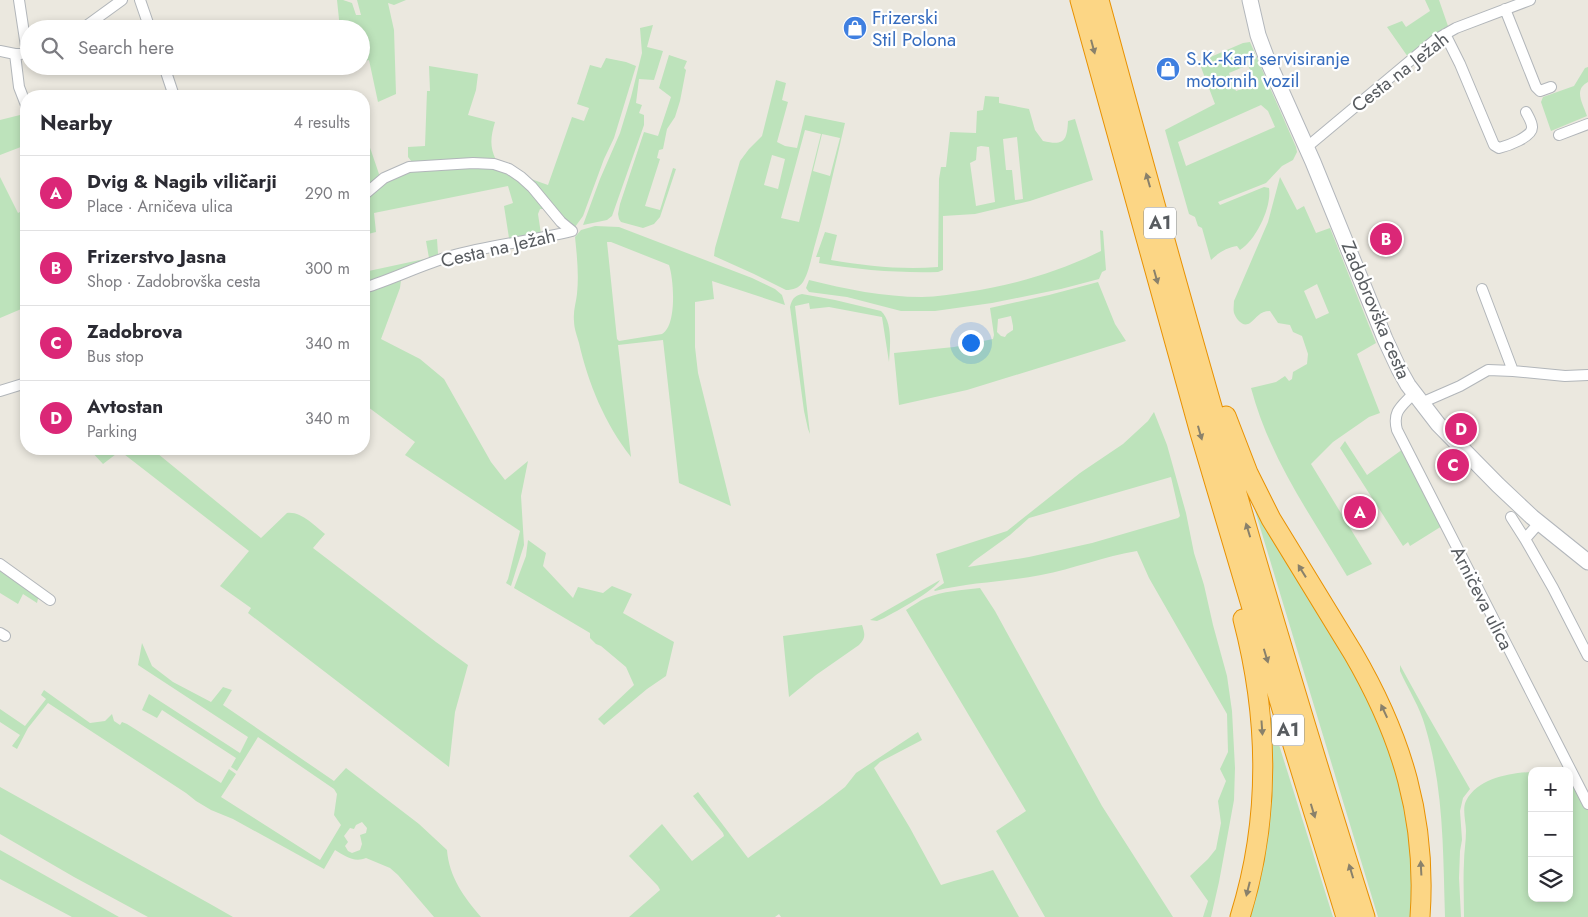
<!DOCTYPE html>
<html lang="en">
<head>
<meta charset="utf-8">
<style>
	body { margin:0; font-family:Jost,sans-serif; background:#f7f7f7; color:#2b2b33 }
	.controls { position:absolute; right:15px; bottom:15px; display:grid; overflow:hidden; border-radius:10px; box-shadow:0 2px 8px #0003 }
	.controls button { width:45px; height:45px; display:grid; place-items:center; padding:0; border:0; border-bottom:1px solid #e1e1e2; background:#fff; color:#2b2b33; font:25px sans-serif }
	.you { position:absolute; left:970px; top:342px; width:18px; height:18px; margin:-12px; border:4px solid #fff; border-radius:50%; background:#1a73e8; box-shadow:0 0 0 8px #1a73e833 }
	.badge { display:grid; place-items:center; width:32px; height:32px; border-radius:50%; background:#db2777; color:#fff; font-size:16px; font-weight:700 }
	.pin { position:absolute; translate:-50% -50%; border:2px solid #fff; box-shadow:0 1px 5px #0006 }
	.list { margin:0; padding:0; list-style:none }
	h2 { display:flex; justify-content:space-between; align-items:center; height:65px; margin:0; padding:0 20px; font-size:21px }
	h2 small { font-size:16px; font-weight:400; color:#7c7c81 }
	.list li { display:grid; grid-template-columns:32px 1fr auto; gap:15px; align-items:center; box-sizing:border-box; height:75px; padding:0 20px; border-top:1px solid #e1e1e2 }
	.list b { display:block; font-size:19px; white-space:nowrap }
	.list p { margin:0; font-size:16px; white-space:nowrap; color:#7c7c81 }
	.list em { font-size:16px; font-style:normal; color:#7c7c81 }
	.icon { flex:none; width:28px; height:28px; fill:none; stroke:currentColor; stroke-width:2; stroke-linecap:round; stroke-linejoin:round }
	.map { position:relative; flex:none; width:1588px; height:917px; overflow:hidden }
	.search { position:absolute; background:#fff; box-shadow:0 2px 8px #0003; left:20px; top:20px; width:350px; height:55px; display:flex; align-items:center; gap:12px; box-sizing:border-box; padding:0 18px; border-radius:28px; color:#7c7c81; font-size:19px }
	.panel { position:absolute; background:#fff; box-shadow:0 2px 8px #0003; left:20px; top:90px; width:350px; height:365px; border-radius:20px }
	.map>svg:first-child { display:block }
	.green { fill:#bde3bb; fill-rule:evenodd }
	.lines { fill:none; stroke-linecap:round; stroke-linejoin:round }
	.minor-casing { stroke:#b2b6ba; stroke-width:12 }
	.secondary-casing { stroke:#b3b7bc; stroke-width:17 }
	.motorway-casing { stroke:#e89102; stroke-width:21 }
	.minor { stroke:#fff; stroke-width:10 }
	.secondary { stroke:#fff; stroke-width:15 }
	.motorway { stroke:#fcd685; stroke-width:19 }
	.oneway { fill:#89816b }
	.labels { text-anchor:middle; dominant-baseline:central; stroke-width:4.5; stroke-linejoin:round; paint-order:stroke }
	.shield { fill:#fff; stroke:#8a8d90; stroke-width:1 }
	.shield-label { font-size:18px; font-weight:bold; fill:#585c60 }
	.shop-label { font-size:19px; fill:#366cbe; stroke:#fff; text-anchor:start }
	.street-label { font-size:19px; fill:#585c60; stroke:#fff }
</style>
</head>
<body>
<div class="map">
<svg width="1588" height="917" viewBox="0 0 1588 917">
	<rect width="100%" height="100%" fill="#ebe8df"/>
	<path class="green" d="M337 0H343L352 3 356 15H361L357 0H406L394 5 388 3 394 30 396 94 378 102 369 60 361 62V29H340Z
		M1425 0H1439L1448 26 1431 37 1408 57 1387 27 1402 21 1406 27 1430 11Z
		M653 25 647 47 663 51 654 80 639 79 636 103 642 105 639 113 644 115V125L612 216 607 220 583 225 600 179 620 133 631 97 642 53 640 28Z
		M1250 42 1296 147 1297 152 1293 160 1282 166 1266 183 1218 202 1220 205 1264 187 1269 188C1272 207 1256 240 1240 250L1237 246C1228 247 1218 253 1211 260L1202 228 1198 226 1195 217 1189 214 1165 130 1215 104 1199 62 1243 43ZM1248 65 1256 84 1236 91 1229 73ZM1261 105 1268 111 1275 127 1186 166 1178 142Z
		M669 55 687 61 684 68 686 70 680 101 675 117 667 129 663 149 659 150 657 158 660 159 645 206 660 210 673 168 676 169 660 217 654 224 643 228 621 222 619 219 618 214 620 204 644 132 658 136 671 97 659 88Z
		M606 58 626 62 636 66 614 138 604 159 583 216 575 227 566 224 532 182 531 179 548 185 572 117 584 121 589 108 577 104 590 65 601 68Z
		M429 66 478 74 476 90 468 115 495 122C491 136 489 146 496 160L412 162 408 157V147L425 146 427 91H430Z
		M1588 67V82C1573 90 1583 103 1587 116L1551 131 1541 102 1543 97 1574 86 1585 68Z
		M776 80 786 83 782 100 788 102 777 142 785 146 797 148 805 115 845 123C835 165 826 207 814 248 811 259 809 272 803 282 799 288 793 290 786 290L754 274 714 256 715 248 740 161 749 149 762 136ZM805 130 821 134 799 222 781 218ZM822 134 840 138 830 176 813 171ZM772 155 785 159 778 189 764 185Z
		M985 96 999 97V103L1029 109 1035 130 1043 141C1064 146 1067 141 1068 121L1075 119 1093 180 1030 201 975 214 943 216V270L938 272C898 273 859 270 819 263L820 257H816L825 232 837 235 831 260C867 266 902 270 938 267L939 179 941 167H946L950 132 976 133 977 111 983 110ZM1017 137 1023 199 1015 200 1012 170H1006L1003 139ZM981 146 989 147 995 202 976 206 970 163 976 160 977 147Z
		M24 114 26 121V145L0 155V120Z
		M364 130 379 174V179L364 193Z
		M475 165 501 169 518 178 544 209H540L538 214 541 234 509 238 504 206 513 203 508 186 374 213 376 232 364 235V198L400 171Z
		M0 177 18 213 26 209V307L0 318Z
		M1280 177 1297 210 1304 206 1316 233 1330 228 1376 343 1357 354 1380 413 1369 417 1333 442 1311 464 1372 564 1347 576C1310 514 1270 459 1251 388L1276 382 1285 376 1289 381 1292 379 1293 372 1307 364 1308 354 1302 336 1293 332 1290 325 1278 323 1270 311C1259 311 1257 318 1250 323 1243 328 1236 319 1234 313 1233 309 1234 305 1234 301L1268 222ZM1317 284 1329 313 1316 319 1304 291Z
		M595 226 619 227 752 278 775 289 782 295 785 305 712 281 714 299 695 302V347L698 373 731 506 679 483 663 340 618 345 631 457C605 424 588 383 579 343 577 336 574 328 574 321 573 311 576 303 577 294 579 275 577 256 575 237L581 230ZM607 242H611L669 265C674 280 677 326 662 334L619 341 617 339Z
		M1100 230 1103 231 1106 270 1102 272 1099 279 1061 289 992 303 935 311H901L847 297 809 292 806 288 809 280C845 289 884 297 922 297 937 297 952 294 967 292 1014 285 1058 272 1101 251Z
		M437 239 438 254 444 258 364 285V272L429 258 426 241Z
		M401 280 400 288 381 339 420 359 444 379 491 462 505 480 528 461 521 496 524 545 511 586 506 583 508 579 520 531 405 455 415 442 364 404V291Z
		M1098 282 1115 324 1126 341 967 390 899 405 894 353 954 347 993 339 994 335 990 308 1049 295ZM1011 316 1013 326V330L1007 334 1005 337 1001 336 997 332 998 319Z
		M802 294 835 300 881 311C893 322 890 347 889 362L882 317 829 307 810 309 809 303 795 306 810 434 808 429 804 411 790 307C792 299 794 296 802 294Z
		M1154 412 1167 445 1186 513 1194 553 1204 585 1213 625 1227 676 1232 711 1235 768 1234 800 1219 882 1211 917H1203L1208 901 1190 876 1208 859 1216 849 1221 823 1218 801 1226 781 1220 769 1228 752 1227 714 1149 578 1137 551C1105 556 1073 569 1041 575 1006 582 970 582 935 591L934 590 944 583 936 554 1007 531 1080 473 1123 444 1148 421ZM1171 477 1180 516 1178 518 1092 543 1029 557 968 567 974 561 1010 535 1029 518Z
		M1345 441 1367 475 1403 449 1442 526 1410 546 1408 542 1403 546 1340 448Z
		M89 449H100L104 453 109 449H152L261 538 287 513C301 511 315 526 325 534L313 548 436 642 468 665 455 712 449 767 248 613 251 608 220 586 249 551 120 451 103 464Z
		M1255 503 1364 685 1394 759 1411 834 1413 917H1378L1253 504Z
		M528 540 546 553 543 566 573 598 578 587 603 593 612 586 632 594 623 613 674 642 666 676 647 689 604 725 598 719 634 685 626 667 601 646 596 644 590 638V633L514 588 526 556Z
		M0 568 39 594 37 603 23 594 18 604 0 593Z
		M940 580C934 591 897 611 884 618L877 621 870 620Z
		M980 588 995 611 1102 806 1173 917H1045L996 831 1026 811 906 610C912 606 919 601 926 598 943 591 962 590 980 588Z
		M862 625C865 634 866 638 859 645L816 675 789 697 783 636Z
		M142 643 152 666 173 682 211 702 223 687 232 690 223 705 334 781 346 768 419 824 447 850C449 877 464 897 481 917H434L398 875 390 868 366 858C354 863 345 856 335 850L324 869 233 819 211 810 196 801 186 793 48 703 28 728 17 749 12 746 20 735 0 722V709L25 726 46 699 41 695 44 690 90 723 105 721 112 714 114 721 120 725 122 722 127 724 221 783 229 769 236 774 221 797 320 860 341 825 334 815 337 794 334 789 258 737 237 771 231 767 236 758 162 710 157 718 142 710 149 694 240 753 248 737 138 665ZM362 822 367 828 366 833 360 835 362 844 360 850 352 853 348 851 345 846 348 842 344 836 350 828 354 829 356 825Z
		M1400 665 1427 714 1470 789 1463 798 1460 811 1462 840 1460 851 1459 878 1461 917H1445C1443 853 1444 788 1425 726 1420 707 1408 689 1400 671Z
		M1270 716 1333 917H1248L1268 717Z
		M918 732 922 740 880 762 874 768 910 828 941 885C958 879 976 876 993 870L1019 917H781L779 914 775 917H629L660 890 658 886 629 856 662 824 692 861 724 836 723 833 693 796 698 792 748 858 823 804 845 787 856 773Z
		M1532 772V898H1569V773L1572 776 1588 810V917H1464C1464 899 1463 881 1464 862 1464 852 1466 842 1466 831 1466 822 1462 809 1466 801 1478 778 1510 773 1532 772Z
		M0 787 212 905 233 917H148L74 877 0 834Z
		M0 850 119 917H72L0 879Z"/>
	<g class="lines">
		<g class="minor-casing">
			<path id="minor" d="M19 0 27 53
				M140 0 150 29
				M1505 9 1536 87 1540 91 1551 87
				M82 29 122 0
				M1445 34 1460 64 1494 145 1499 148C1507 146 1533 137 1532 127 1532 122 1528 116 1526 112
				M0 51 15 54H21
				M15 54 19 87 26 105
				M164 66 174 96
				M1559 135 1588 124
				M1307 147 1435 40 1456 28 1530 0
				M364 195 384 178 409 167 473 163 494 164 509 169 521 177 532 187 561 222 572 231C532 241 491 245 451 256 421 265 393 279 364 288
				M1482 289 1513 371
				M0 391 26 383
				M1413 394C1402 406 1392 411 1397 430L1588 804
				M1421 403 1460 386 1488 370 1513 371 1565 376 1588 375
				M1511 517 1525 539
				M1539 523 1525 539 1553 588 1588 656
				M0 564 50 600
				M0 633 5 636"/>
		</g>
		<g class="secondary-casing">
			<path id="secondary" d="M1250 0 1258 35 1267 59 1313 162 1385 339 1399 369 1408 385 1438 424 1498 485 1532 517 1588 562"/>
		</g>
		<g class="motorway-casing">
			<path id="motorway" d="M1080 0 1200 433 1284 716 1346 917
				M1099 0C1182 307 1269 614 1365 917
				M1226 416 1248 473 1271 519 1353 653C1402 737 1427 819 1420 917
				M1240 917C1271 818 1269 719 1243 619"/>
		</g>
		<use href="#minor" class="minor"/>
		<use href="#secondary" class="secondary"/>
		<use href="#motorway" class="motorway"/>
	</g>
	<defs><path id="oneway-solid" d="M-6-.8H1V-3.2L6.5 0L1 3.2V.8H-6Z" transform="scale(1.25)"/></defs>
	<g class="oneway">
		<use href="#oneway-solid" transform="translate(1093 47) rotate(75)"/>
		<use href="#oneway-solid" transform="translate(1148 180) rotate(-106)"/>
		<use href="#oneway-solid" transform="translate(1156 277) rotate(74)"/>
		<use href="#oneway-solid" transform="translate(1200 433) rotate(74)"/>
		<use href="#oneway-solid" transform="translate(1248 530) rotate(-107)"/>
		<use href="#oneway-solid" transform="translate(1302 571) rotate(-122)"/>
		<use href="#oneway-solid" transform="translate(1266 656) rotate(73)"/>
		<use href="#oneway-solid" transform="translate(1384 711) rotate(-115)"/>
		<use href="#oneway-solid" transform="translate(1262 728) rotate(86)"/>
		<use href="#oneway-solid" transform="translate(1313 811) rotate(73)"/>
		<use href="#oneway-solid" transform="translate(1421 868) rotate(-93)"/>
		<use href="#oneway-solid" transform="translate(1351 871) rotate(-107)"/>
		<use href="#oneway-solid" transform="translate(1248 889) rotate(104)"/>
	</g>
	<defs>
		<g id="shop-disc" transform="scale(1.25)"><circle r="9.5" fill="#3f7fe0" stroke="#fff"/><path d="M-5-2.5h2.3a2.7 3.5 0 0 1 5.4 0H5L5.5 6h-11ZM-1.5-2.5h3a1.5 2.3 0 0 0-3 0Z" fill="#fff"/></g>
	</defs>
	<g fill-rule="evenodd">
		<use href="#shop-disc" x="855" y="28"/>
		<use href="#shop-disc" x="1168" y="69"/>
	</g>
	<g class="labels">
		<g class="shield">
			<rect x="1144" y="207.5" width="32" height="31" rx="4"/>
			<rect x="1272" y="714.5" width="32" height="31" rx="4"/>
		</g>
		<g class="shield-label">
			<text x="1160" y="223">A1</text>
			<text x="1288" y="730">A1</text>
		</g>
		<g class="shop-label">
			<text x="872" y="17">Frizerski<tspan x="872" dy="22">Stil Polona</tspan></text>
			<text x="1186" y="58">S.K.-Kart servisiranje<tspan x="1186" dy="22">motornih vozil</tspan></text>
		</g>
		<g class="street-label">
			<text transform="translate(1400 72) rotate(-38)">Cesta na Ježah</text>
			<text transform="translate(498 248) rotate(-13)">Cesta na Ježah</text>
			<text transform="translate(1376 310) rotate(67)">Zadobrovška cesta</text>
			<text transform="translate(1482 598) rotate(63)">Arničeva ulica</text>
		</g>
	</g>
</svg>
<div class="controls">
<button>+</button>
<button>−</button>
<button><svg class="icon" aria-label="layers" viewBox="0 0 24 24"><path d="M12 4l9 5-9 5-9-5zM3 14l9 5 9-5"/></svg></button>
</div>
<div class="you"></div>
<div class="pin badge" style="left:1360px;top:512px">A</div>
<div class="pin badge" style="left:1386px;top:239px">B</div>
<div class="pin badge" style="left:1453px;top:465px">C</div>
<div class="pin badge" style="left:1461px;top:429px">D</div>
<div class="search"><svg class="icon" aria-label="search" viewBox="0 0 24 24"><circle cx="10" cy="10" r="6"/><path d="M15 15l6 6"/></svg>Search here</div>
<section class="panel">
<h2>Nearby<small>4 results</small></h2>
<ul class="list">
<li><span class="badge">A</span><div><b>Dvig &amp; Nagib viličarji</b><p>Place · Arničeva ulica</p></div><em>290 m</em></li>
<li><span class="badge">B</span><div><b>Frizerstvo Jasna</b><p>Shop · Zadobrovška cesta</p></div><em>300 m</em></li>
<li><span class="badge">C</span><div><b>Zadobrova</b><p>Bus stop</p></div><em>340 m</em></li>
<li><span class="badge">D</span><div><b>Avtostan</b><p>Parking</p></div><em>340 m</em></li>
</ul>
</section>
</div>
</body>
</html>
